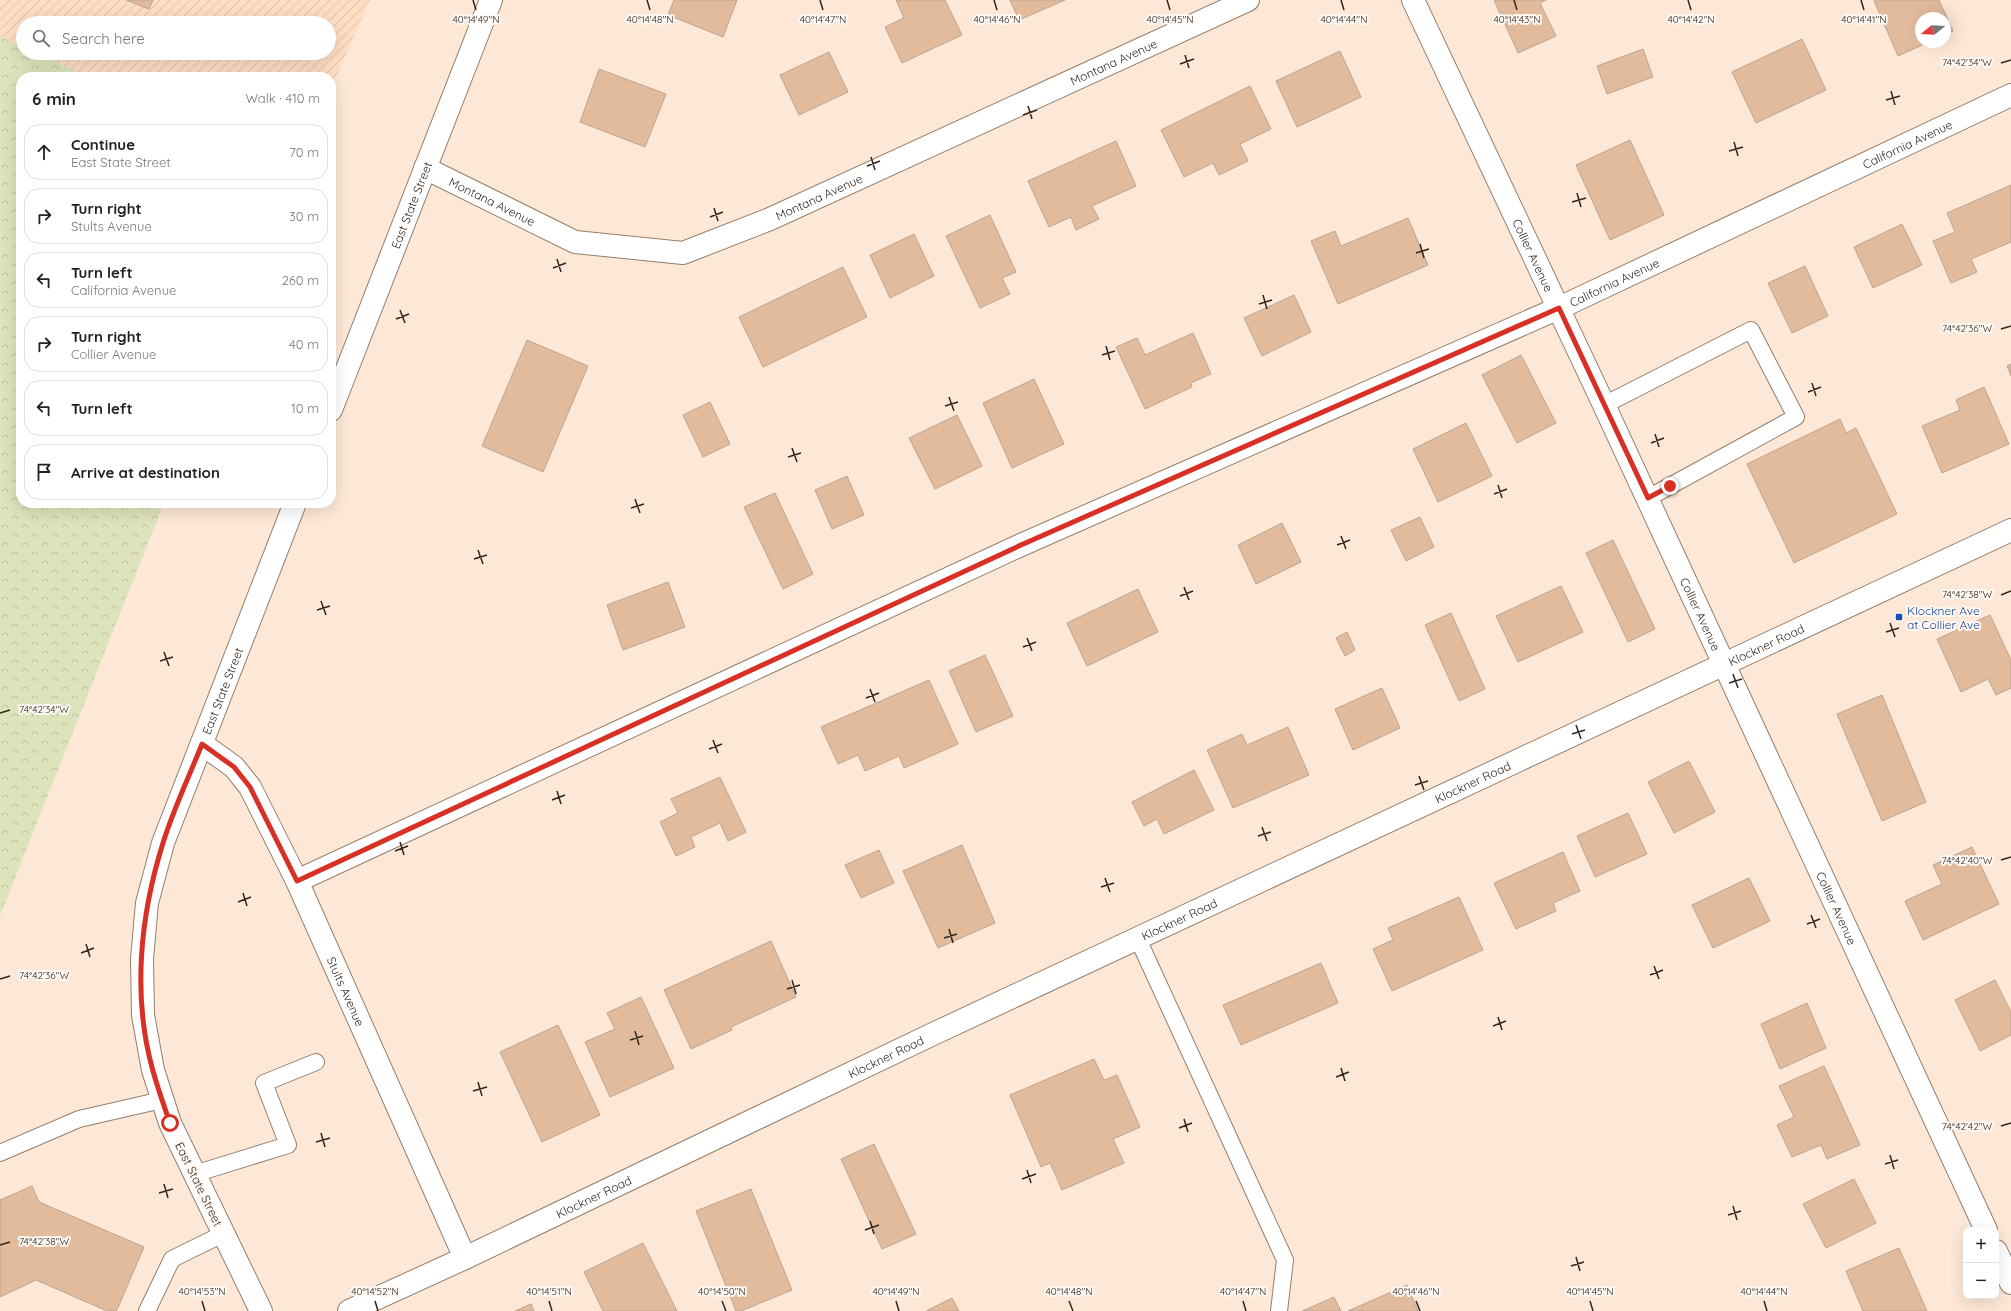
<!DOCTYPE html>
<html lang="en">
<head>
<meta charset="utf-8">
<style>
	body { margin:0; font-family:Quicksand,sans-serif; background:#f6f6f6; color:#222 }
	.controls { position:absolute; right:12px; bottom:12px; display:grid; overflow:hidden; border-radius:8px; box-shadow:0 4px 16px #0002 }
	.controls button { width:36px; height:36px; display:grid; place-items:center; padding:0; border:0; border-bottom:1px solid #e0e0e0; background:#fff; color:#222; font:20px sans-serif }
	.compass { position:absolute; left:1915px; top:12px; width:36px; height:36px; border-radius:50%; background:#fff; box-shadow:0 4px 16px #0002; rotate:252deg }
	.stop { position:absolute; width:12px; height:12px; margin:-9px; border:3px solid #d93025; border-radius:50%; background:#fff }
	.stop.end { background:#d93025; border-color:#fff; box-shadow:0 1px 4px #0008 }
	.list { margin:0; padding:0; list-style:none }
	h2 { display:flex; justify-content:space-between; align-items:center; height:52px; margin:0; padding:0 16px; font-size:17px }
	h2 small { font-size:13px; font-weight:400; color:#767676 }
	.list li { display:grid; grid-template-columns:26px 1fr auto; gap:12px; align-items:center; box-sizing:border-box; height:56px; margin:0 8px 8px; padding:0 8px; border:1px solid #e0e0e0; border-radius:16px }
	.list b { display:block; font-size:15px; white-space:nowrap }
	.list p { margin:0; font-size:13px; white-space:nowrap; color:#767676 }
	.list em { font-size:13px; font-style:normal; color:#767676 }
	.icon { flex:none; width:22px; height:22px; fill:none; stroke:currentColor; stroke-width:2; stroke-linecap:round; stroke-linejoin:round }
	.map { position:relative; flex:none; width:2011px; height:1311px; overflow:hidden }
	.search { position:absolute; background:#fff; box-shadow:0 4px 16px #0002; left:16px; top:16px; width:320px; height:44px; display:flex; align-items:center; gap:10px; box-sizing:border-box; padding:0 14px; border-radius:22px; color:#767676; font-size:15px }
	.panel { position:absolute; background:#fff; box-shadow:0 4px 16px #0002; left:16px; top:72px; width:320px; height:436px; border-radius:16px }
	.map>svg:first-child { display:block }
	.industrial { fill:url(#industrial-furrows) }
	.forest { fill:url(#forest-crowns) }
	.building { fill:#e2bb9c; stroke:#bda490 }
	.lines { fill:none; stroke-linecap:round; stroke-linejoin:round }
	.service-casing { stroke:#957e6b; stroke-width:18 }
	.minor-casing { stroke:#957e6b; stroke-width:24 }
	.tertiary-casing { stroke:#957e6b; stroke-width:24 }
	.secondary-casing { stroke:#957e6b; stroke-width:24 }
	.service { stroke:#fff; stroke-width:16 }
	.minor { stroke:#fff; stroke-width:22 }
	.tertiary { stroke:#fff; stroke-width:22 }
	.secondary { stroke:#fff; stroke-width:22 }
	.route { stroke:#d93025; stroke-width:5 }
	.ticks { fill:none; stroke:#30261e; stroke-width:1.5 }
	.transit-dot { fill:#1a4fb4; stroke:#fef9f4; stroke-width:1.5 }
	.labels { text-anchor:middle; dominant-baseline:central; stroke-width:4; stroke-linejoin:round; paint-order:stroke }
	.street-label { font-size:12px; fill:#30261e; stroke:#fef9f4 }
	.transit-label { font-size:12px; fill:#164399; stroke:#fef9f4; text-anchor:start }
	.ticks-label { font-size:10px; text-anchor:middle; fill:#30261e; stroke:#fef9f4; stroke-width:4; stroke-linejoin:round; paint-order:stroke }
</style>
</head>
<body>
<div class="map">
<svg width="2011" height="1311" viewBox="0 0 2011 1311">
	<defs>
		<pattern id="industrial-furrows" width="10" height="10" patternUnits="userSpaceOnUse"><rect width="10" height="10" fill="#feddc3"/><path d="M-1 1l2-2M0 10L10 0M9 11l2-2" fill="none" stroke="#dabea7"/></pattern>
		<pattern id="forest-crowns" width="20" height="18" patternUnits="userSpaceOnUse"><rect width="20" height="18" fill="#dde4bb"/><path d="M2 6a3 3 0 1 1 6 0M12 15a3 3 0 1 1 6 0" fill="none" stroke="#bec3a0"/></pattern>
	</defs>
	<rect width="100%" height="100%" fill="#fde8d7"/>
	<path class="industrial" d="M0 0H370L331 89V77H89L36 53H329V23H23V47L0 36Z"/>
	<path class="forest" d="M0 36 23 47V53H36L89 77H21V503H164L0 916Z"/>
	<path class="building" d="M126 0H153L149 9Z
		M674 0H737L723 37 668 15Z
		M896 0H945L962 35 902 63 885 27 904 18Z
		M1010 0H1065L1019 20Z
		M1494 0H1546L1540 3 1556 36 1518 53Z
		M1876 0H1939L1953 31 1945 35V18H1921V42H1929L1898 56 1874 1Z
		M1802 39 1826 90 1756 123 1732 72Z
		M1643 49 1653 77 1607 94 1597 66Z
		M1340 51 1361 97 1297 127 1276 81Z
		M829 52 848 92 799 115 780 75Z
		M599 69 666 94 645 147 580 122Z
		M1250 86 1271 129 1240 144 1248 161 1219 175 1213 163 1184 177 1161 130Z
		M1630 140 1664 215 1610 240 1576 165Z
		M1116 141 1136 186 1092 206 1099 219 1076 230 1071 217 1049 227 1028 181Z
		M2011 185V242L1971 259 1977 272 1951 283 1933 241 1955 232 1947 213Z
		M990 215 1016 272 1002 278 1010 294 980 308 946 236Z
		M1408 218 1428 265 1338 304 1311 241 1335 231 1341 246Z
		M1902 224 1922 265 1873 288 1854 247Z
		M914 234 934 276 890 298 870 255Z
		M1805 266 1828 316 1792 333 1768 283Z
		M843 267 867 317 763 367 739 317Z
		M1294 295 1311 332 1262 356 1244 318Z
		M1193 333 1211 374 1191 383 1192 387 1145 409 1116 347 1137 338 1145 355Z
		M527 340 588 366 543 472 482 446Z
		M1521 355 1556 423 1517 443 1482 375Z
		M2011 364V376L2007 366Z
		M1034 379 1064 444 1012 468 983 403Z
		M1984 387 2009 444 1942 473 1922 426 1960 410 1956 400Z
		M710 402 730 444 703 457 683 415Z
		M957 415 982 466 935 489 909 438Z
		M1840 419 1846 433 1856 428 1897 514 1794 563 1747 464Z
		M1466 423 1492 476 1438 502 1413 449Z
		M847 476 864 515 832 529 815 490Z
		M775 493 813 574 783 589 744 507Z
		M1420 517 1434 547 1406 561 1391 530Z
		M1282 523 1301 562 1256 584 1238 545Z
		M1613 540 1655 629 1628 642 1586 553Z
		M668 582 685 627 623 650 607 605Z
		M1561 586 1583 632 1518 662 1496 616Z
		M1138 589 1158 632 1087 666 1067 623Z
		M1451 613 1485 689 1459 701 1425 625Z
		M1990 615 2011 660V688L1996 695 1988 679 1961 692 1937 639Z
		M1347 632 1355 650 1345 656 1336 638Z
		M985 655 1013 716 976 732 949 671Z
		M929 680 958 744 904 768 899 756 865 771 858 755 838 764 821 727Z
		M1382 688 1400 728 1353 750 1335 709Z
		M1882 695 1926 802 1882 821 1837 714Z
		M1288 727 1309 775 1233 808 1207 750 1242 734 1247 745Z
		M1689 761 1715 812 1674 833 1648 782Z
		M1194 770 1214 810 1164 834 1157 819 1144 826 1132 802Z
		M720 777 746 832 728 841 720 823 691 837 695 847 676 856 660 822 678 813 671 799Z
		M1628 813 1647 854 1595 877 1577 836Z
		M962 845 995 923 938 948 903 871Z
		M1972 847 1999 904 1923 940 1905 901 1942 884 1933 865Z
		M879 850 894 883 861 898 845 865Z
		M1563 852 1580 891 1553 903 1556 911 1516 929 1494 883Z
		M1749 878 1770 921 1713 948 1692 905Z
		M1459 897 1483 950 1392 991 1373 949 1393 940 1388 928Z
		M771 941 796 997 731 1027 732 1030 691 1049 664 990Z
		M1321 963 1338 1003 1241 1045 1223 1005Z
		M1995 980 2011 1012V1035L1980 1051 1955 1000Z
		M641 997 674 1068 610 1097 585 1042 615 1029 607 1013Z
		M1807 1003 1826 1048 1780 1069 1761 1024Z
		M558 1025 600 1115 542 1142 500 1052Z
		M1094 1059 1104 1080 1117 1075 1140 1127 1113 1139 1124 1163 1062 1190 1050 1163 1041 1167 1010 1095Z
		M1824 1066 1860 1145 1827 1159 1821 1145 1792 1157 1777 1125 1794 1117 1779 1086Z
		M874 1144 916 1234 882 1249 841 1159Z
		M1854 1179 1876 1223 1826 1248 1803 1204Z
		M32 1186 39 1202 144 1247 117 1310 107 1311 36 1280 0 1297V1200Z
		M751 1189 792 1290 741 1311H736L696 1211Z
		M643 1243 677 1311H603L584 1272Z
		M1899 1248 1927 1311H1863L1846 1271Z
		M1407 1285 1418 1311H1348Z
		M1334 1297 1341 1311H1302Z
		M952 1298 959 1311H926Z
		M531 1304 534 1311H515Z"/>
	<g class="lines">
		<g class="service-casing">
			<path id="service" d="M1604 405 1751 330 1796 417 1648 498
				M1138 939 1285 1260 1279 1311
				M0 1153 79 1119 162 1100
				M194 1174 288 1145 264 1083 316 1062
				M147 1311 172 1259 223 1234"/>
		</g>
		<g class="minor-casing">
			<g id="minor">
				<path id="s1" d="M1413 0 1604 405 1986 1230"/>
				<path id="s2" d="M425 168 575 242 683 253 770 219 1248 0"/>
				<path id="s3" d="M202 744 234 767 250 787 297 881 465 1258"/>
				<path id="s4" d="M297 881 1021 545 1559 308 2011 95"/>
				<path d="M1996 1251 2011 1283"/>
			</g>
		</g>
		<g class="tertiary-casing">
			<g id="tertiary">
				<path id="s5" d="M331 410 491 0"/>
				<path id="s6" d="M261 1311 170 1123 153 1070 143 1015 142 959 147 903 163 843 295 503"/>
			</g>
		</g>
		<g class="secondary-casing">
			<g id="secondary">
				<path id="s7" d="M349 1311 465 1258 933 1034 2011 530"/>
			</g>
		</g>
		<use href="#service" class="service"/>
		<use href="#minor" class="minor"/>
		<use href="#tertiary" class="tertiary"/>
		<use href="#secondary" class="secondary"/>
	</g>
	<g class="lines">
		<path class="route" d="M170 1123C164 1106 158 1089 153 1071 132 997 140 916 163 843 173 810 189 777 202 744L234 767 250 787 297 881 1021 545 1559 308 1648 498 1670 486"/>
	</g>
	<path class="ticks" d="M473 0 476 10M647 0 650 10M820 0 823 10M994 0 997 10M1167 0 1170 10M1341 0 1344 10M1514 0 1517 10M1688 0 1691 10M1861 0 1864 10M1185 55 1189 68M2001 63 2011 60M1180 64 1194 59M1891 91 1895 105M1886 100 1900 96M1028 106 1032 119M1023 115 1037 110M1734 142 1738 156M1729 151 1743 147M871 157 875 170M867 166 880 161M1577 193 1581 207M1572 202 1586 198M714 208 718 221M710 217 723 212M1420 244 1424 258M1416 253 1429 249M557 259 561 272M553 268 566 263M1263 295 1267 309M1259 304 1272 300M400 310 405 323M396 319 409 314M2001 329 2011 326M1106 346 1110 360M1102 355 1115 351M1812 383 1816 396M1808 392 1821 387M949 397 954 411M945 406 958 402M1655 434 1659 447M1651 443 1664 438M792 448 797 462M788 457 801 453M1498 485 1502 498M1494 494 1507 489M635 499 640 513M631 508 644 504M1341 536 1346 549M1337 545 1350 540M478 550 483 564M474 559 487 555M1184 587 1189 600M2001 595 2011 591M1180 596 1193 591M321 601 326 615M317 610 330 606M1890 623 1895 637M1886 632 1899 628M1027 638 1032 651M1023 647 1036 642M164 652 169 666M160 661 173 657M1733 674 1738 688M1729 683 1742 679M870 689 875 702M866 698 879 693M0 713 10 710M1576 725 1581 739M1572 734 1585 730M713 740 718 753M709 749 722 744M1419 776 1424 790M1415 785 1428 781M557 791 561 804M552 800 565 795M1262 827 1267 841M1258 836 1271 832M400 842 404 855M395 851 408 846M2001 860 2011 857M1105 878 1110 892M1101 887 1114 883M243 893 247 906M238 902 251 897M1811 915 1816 928M1807 924 1820 919M949 929 953 943M944 938 957 934M86 944 90 957M81 953 94 948M1654 966 1659 979M1650 975 1663 970M0 979 10 976M792 980 796 994M787 989 800 985M1498 1017 1502 1030M1493 1026 1506 1021M635 1031 639 1045M630 1040 643 1036M1341 1068 1345 1081M1336 1077 1349 1072M478 1082 482 1096M473 1091 487 1087M1184 1119 1188 1132M2001 1126 2011 1123M1179 1128 1192 1123M321 1133 325 1147M316 1142 330 1138M1890 1155 1894 1169M1885 1164 1898 1160M1027 1170 1031 1183M1022 1179 1036 1174M164 1184 168 1198M159 1193 173 1189M1733 1206 1737 1220M1728 1215 1741 1211M870 1221 874 1234M865 1230 879 1225M0 1245 10 1242M1576 1257 1580 1271M1571 1266 1584 1262M202 1301 205 1311M375 1301 378 1311M549 1301 552 1311M722 1301 726 1311M896 1301 899 1311M1069 1301 1073 1311M1243 1301 1246 1311M1416 1301 1420 1311M1590 1301 1593 1311M1764 1301 1767 1311"/>
	<rect class="transit-dot" x="1895" y="613" width="8" height="8" rx="2"/>
	<g class="labels">
		<g class="street-label">
			<text stroke="none"><textPath href="#s2" startOffset="747">Montana Avenue</textPath></text>
			<text stroke="none"><textPath href="#s4" startOffset="1771">California Avenue</textPath></text>
			<text stroke="none"><textPath href="#s2" startOffset="423">Montana Avenue</textPath></text>
			<text stroke="none"><textPath href="#s2" startOffset="75">Montana Avenue</textPath></text>
			<text stroke="none"><textPath href="#s5" startOffset="220">East State Street</textPath></text>
			<text stroke="none"><textPath href="#s1" startOffset="282">Collier Avenue</textPath></text>
			<text stroke="none"><textPath href="#s4" startOffset="1447">California Avenue</textPath></text>
			<text stroke="none"><textPath href="#s1" startOffset="678">Collier Avenue</textPath></text>
			<text stroke="none"><textPath href="#s7" startOffset="1566">Klockner Road</textPath></text>
			<text stroke="none"><textPath href="#s6" startOffset="658">East State Street</textPath></text>
			<text stroke="none"><textPath href="#s7" startOffset="1242">Klockner Road</textPath></text>
			<text stroke="none"><textPath href="#s1" startOffset="1002">Collier Avenue</textPath></text>
			<text stroke="none"><textPath href="#s7" startOffset="918">Klockner Road</textPath></text>
			<text stroke="none"><textPath href="#s3" startOffset="291">Stults Avenue</textPath></text>
			<text stroke="none"><textPath href="#s7" startOffset="594">Klockner Road</textPath></text>
			<text transform="translate(199 1184) rotate(64)">East State Street</text>
			<text stroke="none"><textPath href="#s7" startOffset="270">Klockner Road</textPath></text>
		</g>
		<g class="transit-label">
			<text x="1907" y="610">Klockner Ave<tspan x="1907" dy="14">at Collier Ave</tspan></text>
		</g>
	</g>
	<g class="ticks-label">
		<text x="476" y="23">40°14'49"N</text>
		<text x="650" y="23">40°14'48"N</text>
		<text x="823" y="23">40°14'47"N</text>
		<text x="997" y="23">40°14'46"N</text>
		<text x="1170" y="23">40°14'45"N</text>
		<text x="1344" y="23">40°14'44"N</text>
		<text x="1517" y="23">40°14'43"N</text>
		<text x="1691" y="23">40°14'42"N</text>
		<text x="1864" y="23">40°14'41"N</text>
		<text x="1967" y="66">74°42'34"W</text>
		<text x="1967" y="332">74°42'36"W</text>
		<text x="1967" y="598">74°42'38"W</text>
		<text x="44" y="713">74°42'34"W</text>
		<text x="1967" y="864">74°42'40"W</text>
		<text x="44" y="979">74°42'36"W</text>
		<text x="1967" y="1130">74°42'42"W</text>
		<text x="44" y="1245">74°42'38"W</text>
		<text x="202" y="1295">40°14'53"N</text>
		<text x="375" y="1295">40°14'52"N</text>
		<text x="549" y="1295">40°14'51"N</text>
		<text x="722" y="1295">40°14'50"N</text>
		<text x="896" y="1295">40°14'49"N</text>
		<text x="1069" y="1295">40°14'48"N</text>
		<text x="1243" y="1295">40°14'47"N</text>
		<text x="1416" y="1295">40°14'46"N</text>
		<text x="1590" y="1295">40°14'45"N</text>
		<text x="1764" y="1295">40°14'44"N</text>
	</g>
</svg>
<div class="controls">
<button>+</button>
<button>−</button>
</div>
<svg class="compass" viewBox="-18 -18 36 36"><path d="M0-13l5 13h-10z" fill="#e53935"/><path d="M0 13l5-13h-10z" fill="#767676"/></svg>
<div class="stop" style="left:170px;top:1123px"></div>
<div class="stop end" style="left:1670px;top:486px"></div>
<div class="search"><svg class="icon" aria-label="search" viewBox="0 0 24 24"><circle cx="10" cy="10" r="6"/><path d="M15 15l6 6"/></svg>Search here</div>
<section class="panel">
<h2>6 min<small>Walk · 410 m</small></h2>
<ul class="list">
<li><svg class="icon" aria-label="ahead" viewBox="0 0 24 24"><path d="M12 20V5M6 11l6-6 6 6"/></svg><div><b>Continue</b><p>East State Street</p></div><em>70 m</em></li>
<li><svg class="icon" aria-label="right" viewBox="0 0 24 24"><path d="M7 20v-9h11M14 6l5 5-5 5"/></svg><div><b>Turn right</b><p>Stults Avenue</p></div><em>30 m</em></li>
<li><svg class="icon" aria-label="left" viewBox="0 0 24 24"><path d="M17 20v-9H6M10 6l-5 5 5 5"/></svg><div><b>Turn left</b><p>California Avenue</p></div><em>260 m</em></li>
<li><svg class="icon" aria-label="right" viewBox="0 0 24 24"><path d="M7 20v-9h11M14 6l5 5-5 5"/></svg><div><b>Turn right</b><p>Collier Avenue</p></div><em>40 m</em></li>
<li><svg class="icon" aria-label="left" viewBox="0 0 24 24"><path d="M17 20v-9H6M10 6l-5 5 5 5"/></svg><div><b>Turn left</b></div><em>10 m</em></li>
<li><svg class="icon" aria-label="arrive" viewBox="0 0 24 24"><path d="M6 21V4h12l-3 4 3 4H6"/></svg><div><b>Arrive at destination</b></div></li>
</ul>
</section>
</div>
</body>
</html>
